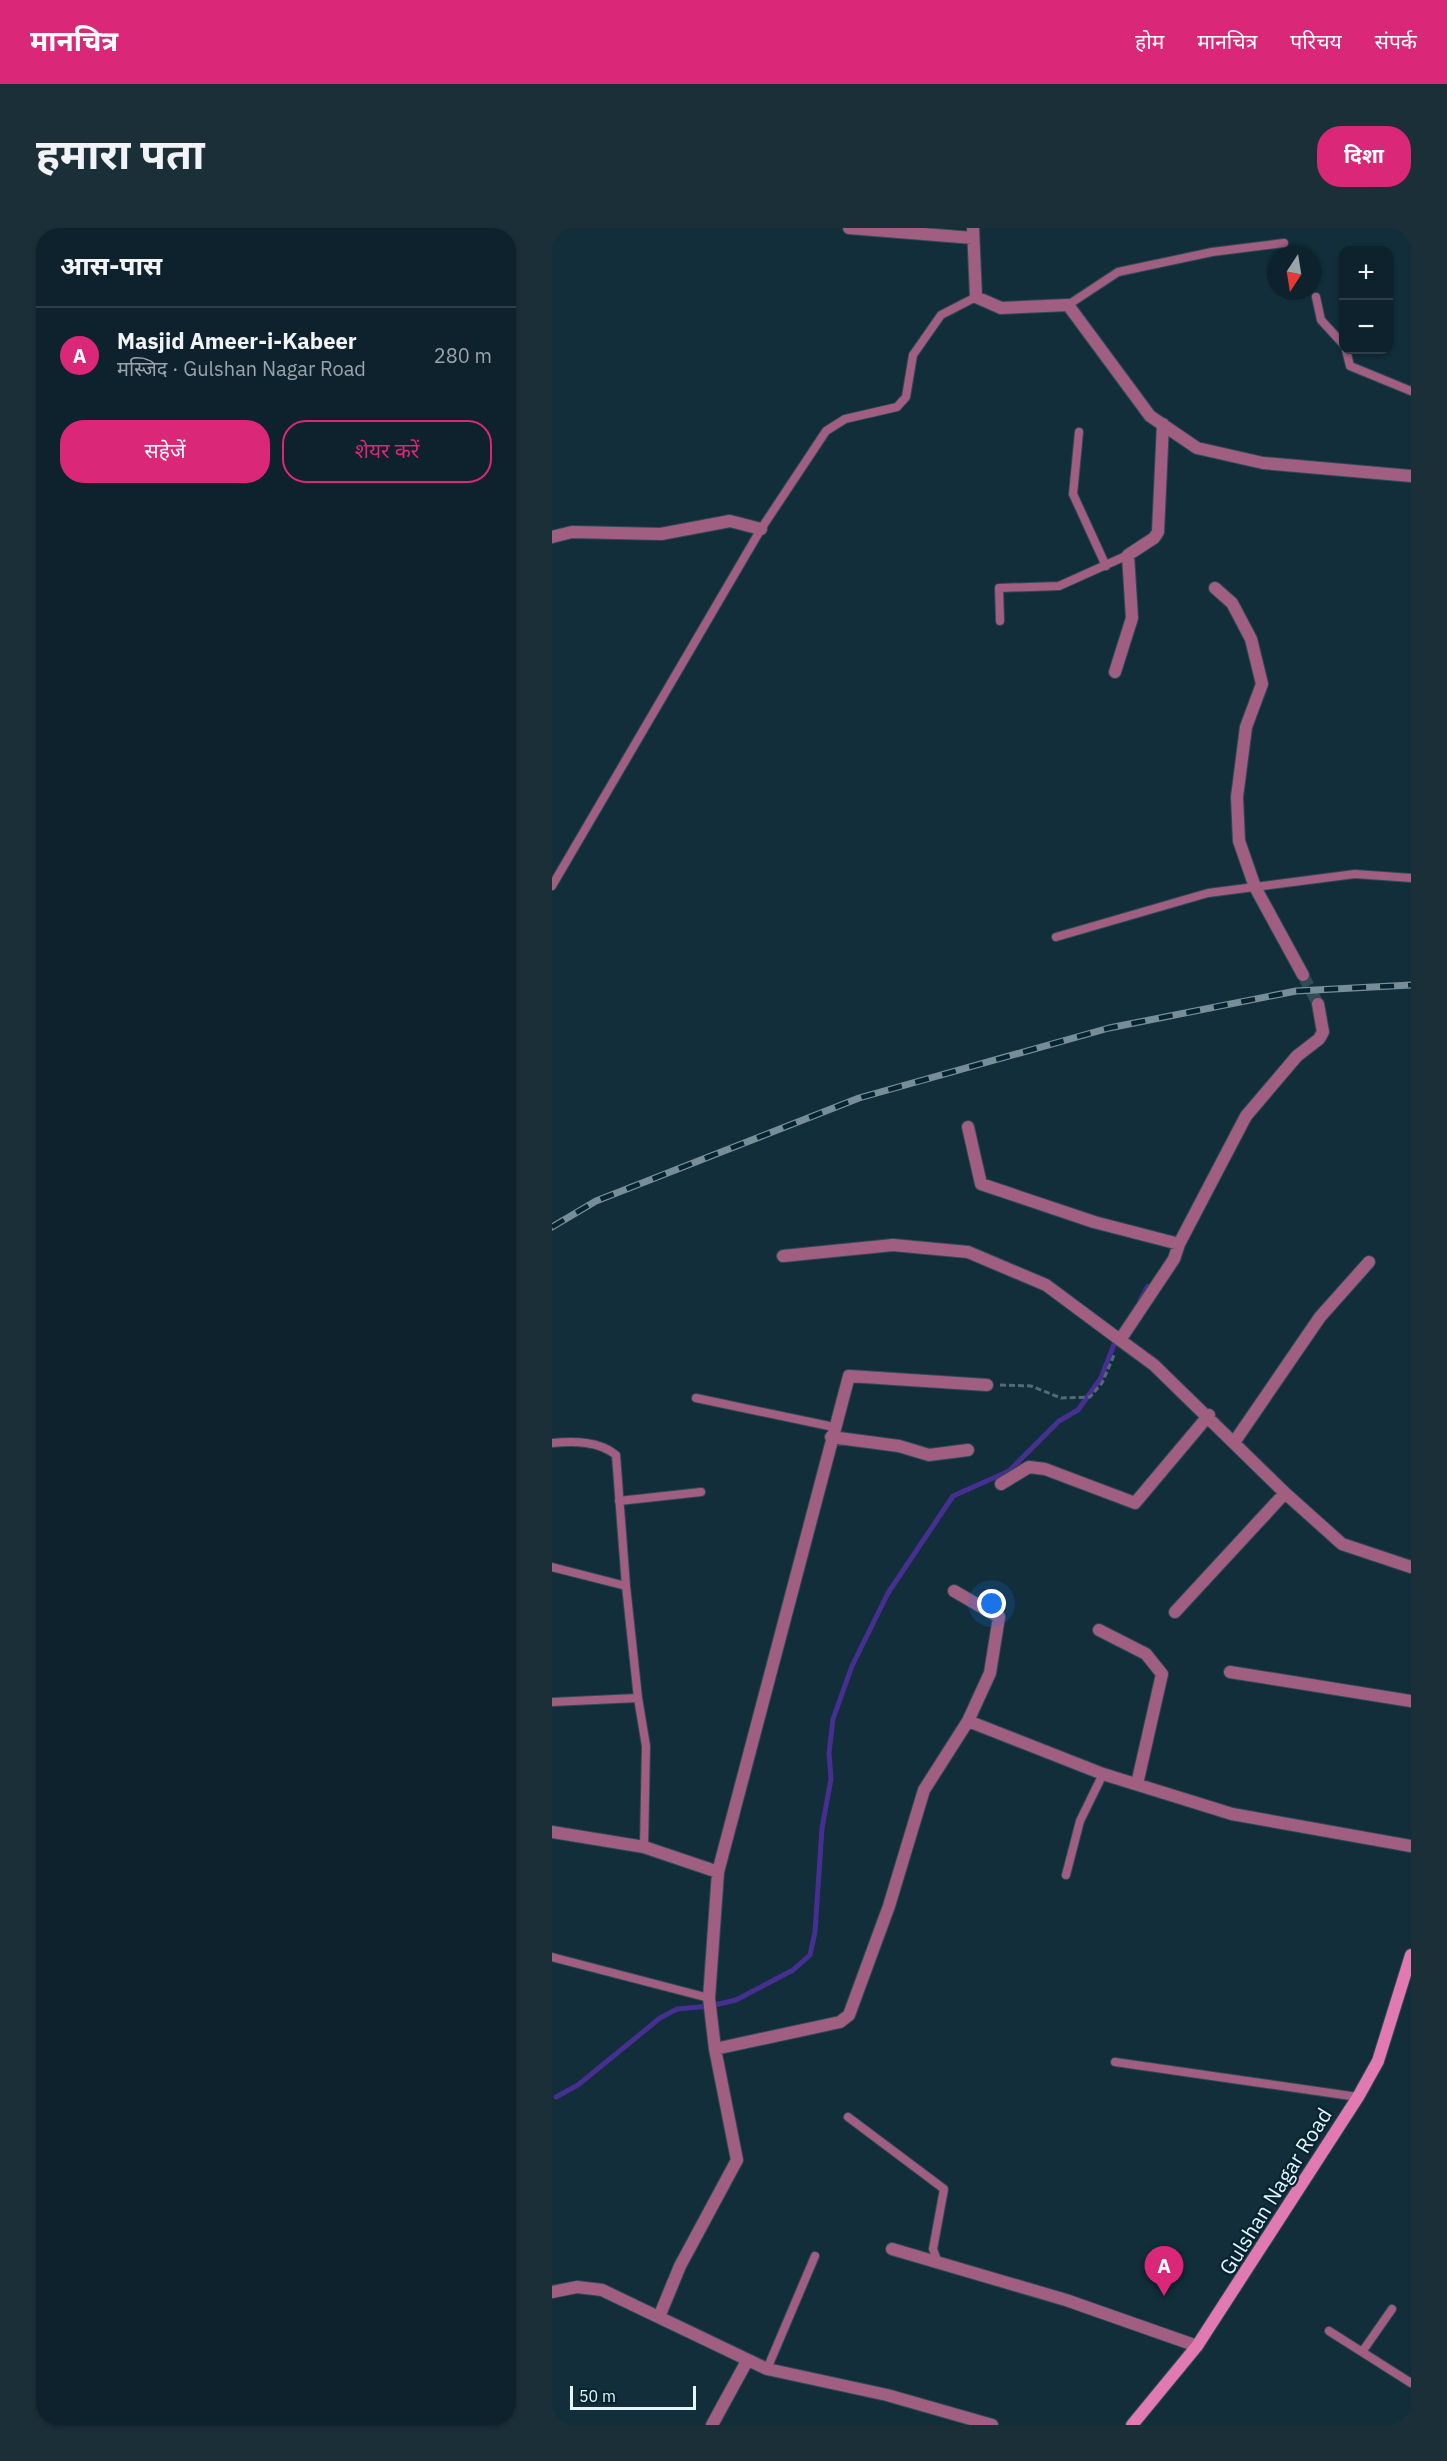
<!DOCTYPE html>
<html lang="hi">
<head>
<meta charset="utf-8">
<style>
	body { margin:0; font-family:"IBM Plex Sans","Noto Sans Devanagari",sans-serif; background:#1b2f38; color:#f1f3f6 }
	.controls { position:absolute; right:18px; top:18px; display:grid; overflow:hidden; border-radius:12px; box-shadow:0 2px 4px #0004 }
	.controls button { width:54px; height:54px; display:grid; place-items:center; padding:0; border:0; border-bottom:2px solid #2d3f48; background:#0d222c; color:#f1f3f6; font:30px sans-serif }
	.compass { position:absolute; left:715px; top:18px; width:54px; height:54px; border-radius:50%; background:#0d222c; box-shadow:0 2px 4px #0004; rotate:192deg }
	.scale { position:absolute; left:18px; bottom:15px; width:126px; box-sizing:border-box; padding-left:6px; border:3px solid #e6f6fe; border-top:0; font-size:16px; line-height:21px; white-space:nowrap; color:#e6f6fe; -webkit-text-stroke:4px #06242f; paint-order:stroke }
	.you { position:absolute; left:440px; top:1376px; width:21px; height:21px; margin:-15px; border:4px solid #fff; border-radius:50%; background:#1a73e8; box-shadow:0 0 0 9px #1a73e833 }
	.badge { display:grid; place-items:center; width:39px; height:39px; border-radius:50%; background:#db2777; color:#fff; font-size:20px; font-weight:700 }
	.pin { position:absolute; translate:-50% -50px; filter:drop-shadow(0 2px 3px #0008) }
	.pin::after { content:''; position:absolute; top:32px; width:21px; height:18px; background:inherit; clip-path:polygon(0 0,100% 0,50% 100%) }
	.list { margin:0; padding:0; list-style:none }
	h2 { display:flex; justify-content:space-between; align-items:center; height:78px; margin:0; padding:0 24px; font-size:26px }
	h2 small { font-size:20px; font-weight:400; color:#9aa4a9 }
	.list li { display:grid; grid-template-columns:39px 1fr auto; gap:18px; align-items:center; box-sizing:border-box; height:96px; padding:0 24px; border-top:2px solid #2d3f48 }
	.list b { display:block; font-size:22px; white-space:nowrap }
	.list p { margin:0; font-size:20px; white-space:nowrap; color:#9aa4a9 }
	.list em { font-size:20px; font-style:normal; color:#9aa4a9 }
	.actions { display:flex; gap:12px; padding:18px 24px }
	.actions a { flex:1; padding:14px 0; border:2px solid #db2777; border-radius:24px; text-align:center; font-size:21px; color:#db2777 }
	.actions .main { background:#db2777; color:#fff }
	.map { position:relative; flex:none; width:859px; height:2197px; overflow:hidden; border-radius:24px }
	header { display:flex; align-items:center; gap:36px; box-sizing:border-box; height:84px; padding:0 30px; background:#db2777; color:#fff }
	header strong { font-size:28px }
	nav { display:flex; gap:33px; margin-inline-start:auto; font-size:21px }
	.intro { display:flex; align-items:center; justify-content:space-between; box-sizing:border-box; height:144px; padding:0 36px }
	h1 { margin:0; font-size:42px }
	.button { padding:15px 27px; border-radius:24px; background:#db2777; color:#fff; font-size:21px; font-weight:700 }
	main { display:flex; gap:36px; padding:0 36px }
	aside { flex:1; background:#0d222c; border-radius:24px; box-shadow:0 2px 4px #0004 }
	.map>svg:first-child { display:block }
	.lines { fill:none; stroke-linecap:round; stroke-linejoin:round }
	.stream { stroke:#462f91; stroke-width:5 }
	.street-tunnel { stroke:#314c57; stroke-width:12; stroke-dasharray:12 6; stroke-linecap:butt }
	.lane-casing { stroke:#2f4a55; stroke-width:10 }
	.street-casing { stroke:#2f4a55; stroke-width:14 }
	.secondary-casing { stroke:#2f4a55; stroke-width:14 }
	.path { stroke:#526b76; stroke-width:3; stroke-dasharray:6 3; stroke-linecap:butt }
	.lane { stroke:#a05e81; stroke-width:8 }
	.street { stroke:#a05e81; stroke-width:12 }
	.secondary { stroke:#e27ab2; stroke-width:12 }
	.rail-casing { stroke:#778e98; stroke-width:7 }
	.rail { stroke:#06242f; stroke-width:4.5; stroke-dasharray:14; stroke-linecap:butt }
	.labels { text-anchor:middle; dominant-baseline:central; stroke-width:4.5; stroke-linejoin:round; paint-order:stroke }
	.street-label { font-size:21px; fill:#e6f6fe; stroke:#06242f }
</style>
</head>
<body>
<header>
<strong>मानचित्र</strong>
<nav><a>होम</a><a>मानचित्र</a><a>परिचय</a><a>संपर्क</a></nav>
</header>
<div class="intro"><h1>हमारा पता</h1><a class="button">दिशा</a></div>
<main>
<aside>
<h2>आस-पास<small></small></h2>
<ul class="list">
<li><span class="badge">A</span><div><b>Masjid Ameer-i-Kabeer</b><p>मस्जिद · Gulshan Nagar Road</p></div><em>280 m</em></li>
</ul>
<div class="actions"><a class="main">सहेजें</a><a>शेयर करें</a></div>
</aside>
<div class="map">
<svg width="859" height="2197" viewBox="0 0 859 2197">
	<rect width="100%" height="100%" fill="#112e3a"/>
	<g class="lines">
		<path class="stream" d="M588 1072 596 1058
			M4 1869 26 1857 108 1790 125 1781 158 1778 184 1772 241 1742 258 1727 263 1704 270 1600 279 1551 277 1525 281 1491 300 1438 336 1365 401 1268 457 1243 507 1193 526 1182 549 1150 563 1114"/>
		<path class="street-tunnel" d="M751 747 766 776"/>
		<g class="lane-casing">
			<path id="lane" d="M764 69 769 92 792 117
				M516 77 566 44 660 24 732 15
				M794 122 798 138 859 163
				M527 204 521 266 554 338
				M448 393 447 360 507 358 576 327
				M0 658 209 301 274 203 293 191 345 179 354 169 361 127 389 87 424 69
				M504 709 656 665 803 646 859 650
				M144 1170 282 1199
				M0 1215C22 1213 47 1213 64 1227L74 1358 86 1470 94 1518 92 1619
				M67 1273 149 1264
				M0 1339 74 1358
				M0 1474 86 1470
				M514 1647 528 1593 551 1546
				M0 1729 157 1770
				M563 1834 806 1869
				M296 1889 392 1961 381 2021 386 2035
				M777 2103 859 2155
				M810 2124 840 2081
				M215 2141 263 2028"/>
		</g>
		<g class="street-casing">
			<path id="street" d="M297 0 421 10
				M421 0 424 69 449 80 516 77 598 188 645 220 711 235 859 248
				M0 309 20 304 109 306 178 293 209 301
				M663 360 680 375 699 411 710 456 694 499 685 569 687 613 703 659 751 747
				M563 444 580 390 576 327 602 310 606 304 611 196
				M416 899 429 956 542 994 627 1016
				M231 1028 341 1017 416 1024 494 1057 568 1112 622 1031 627 1016 694 888 745 828 767 811 771 804 766 776
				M568 1112 602 1137 733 1265 790 1316 859 1339
				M279 1209 347 1218 377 1227 416 1222
				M683 1213 768 1089 817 1034
				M449 1256 477 1239 493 1241 583 1275 657 1187
				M402 1363 447 1389 438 1445 416 1493
				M623 1384 733 1265
				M547 1402 594 1426 610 1446 585 1556
				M678 1444 859 1473
				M0 1604 92 1619 166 1644
				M163 1821 288 1794 297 1787 337 1678 372 1562 416 1493 551 1546 680 1586 859 1618
				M340 2021 514 2072 645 2118
				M0 2064 25 2059 50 2062 215 2141 335 2167 440 2197
				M107 2089 128 2038 185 1932 163 1821 157 1770 166 1644 297 1148 435 1157
				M160 2197 195 2133"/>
		</g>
		<g class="secondary-casing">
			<path id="secondary" d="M580 2197 645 2118 806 1869 826 1833 859 1727"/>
		</g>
		<path class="path" d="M448 1157 479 1158 509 1170 538 1169 550 1155 563 1125"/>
		<use href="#lane" class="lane"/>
		<use href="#street" class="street"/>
		<use href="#secondary" class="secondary"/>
		<g class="rail-casing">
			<path id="rail" d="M0 999 44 973 307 870 557 800 744 763 859 757"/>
		</g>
		<use href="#rail" class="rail"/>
	</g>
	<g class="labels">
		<g class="street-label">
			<text transform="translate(723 1963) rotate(-58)">Gulshan Nagar Road</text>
		</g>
	</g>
</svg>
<div class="controls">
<button>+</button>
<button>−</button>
</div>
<svg class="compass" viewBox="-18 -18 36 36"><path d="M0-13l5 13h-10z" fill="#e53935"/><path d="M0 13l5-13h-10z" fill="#9aa4a9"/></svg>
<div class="scale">50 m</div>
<div class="you"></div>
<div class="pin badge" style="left:612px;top:2068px">A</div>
</div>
</main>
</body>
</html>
